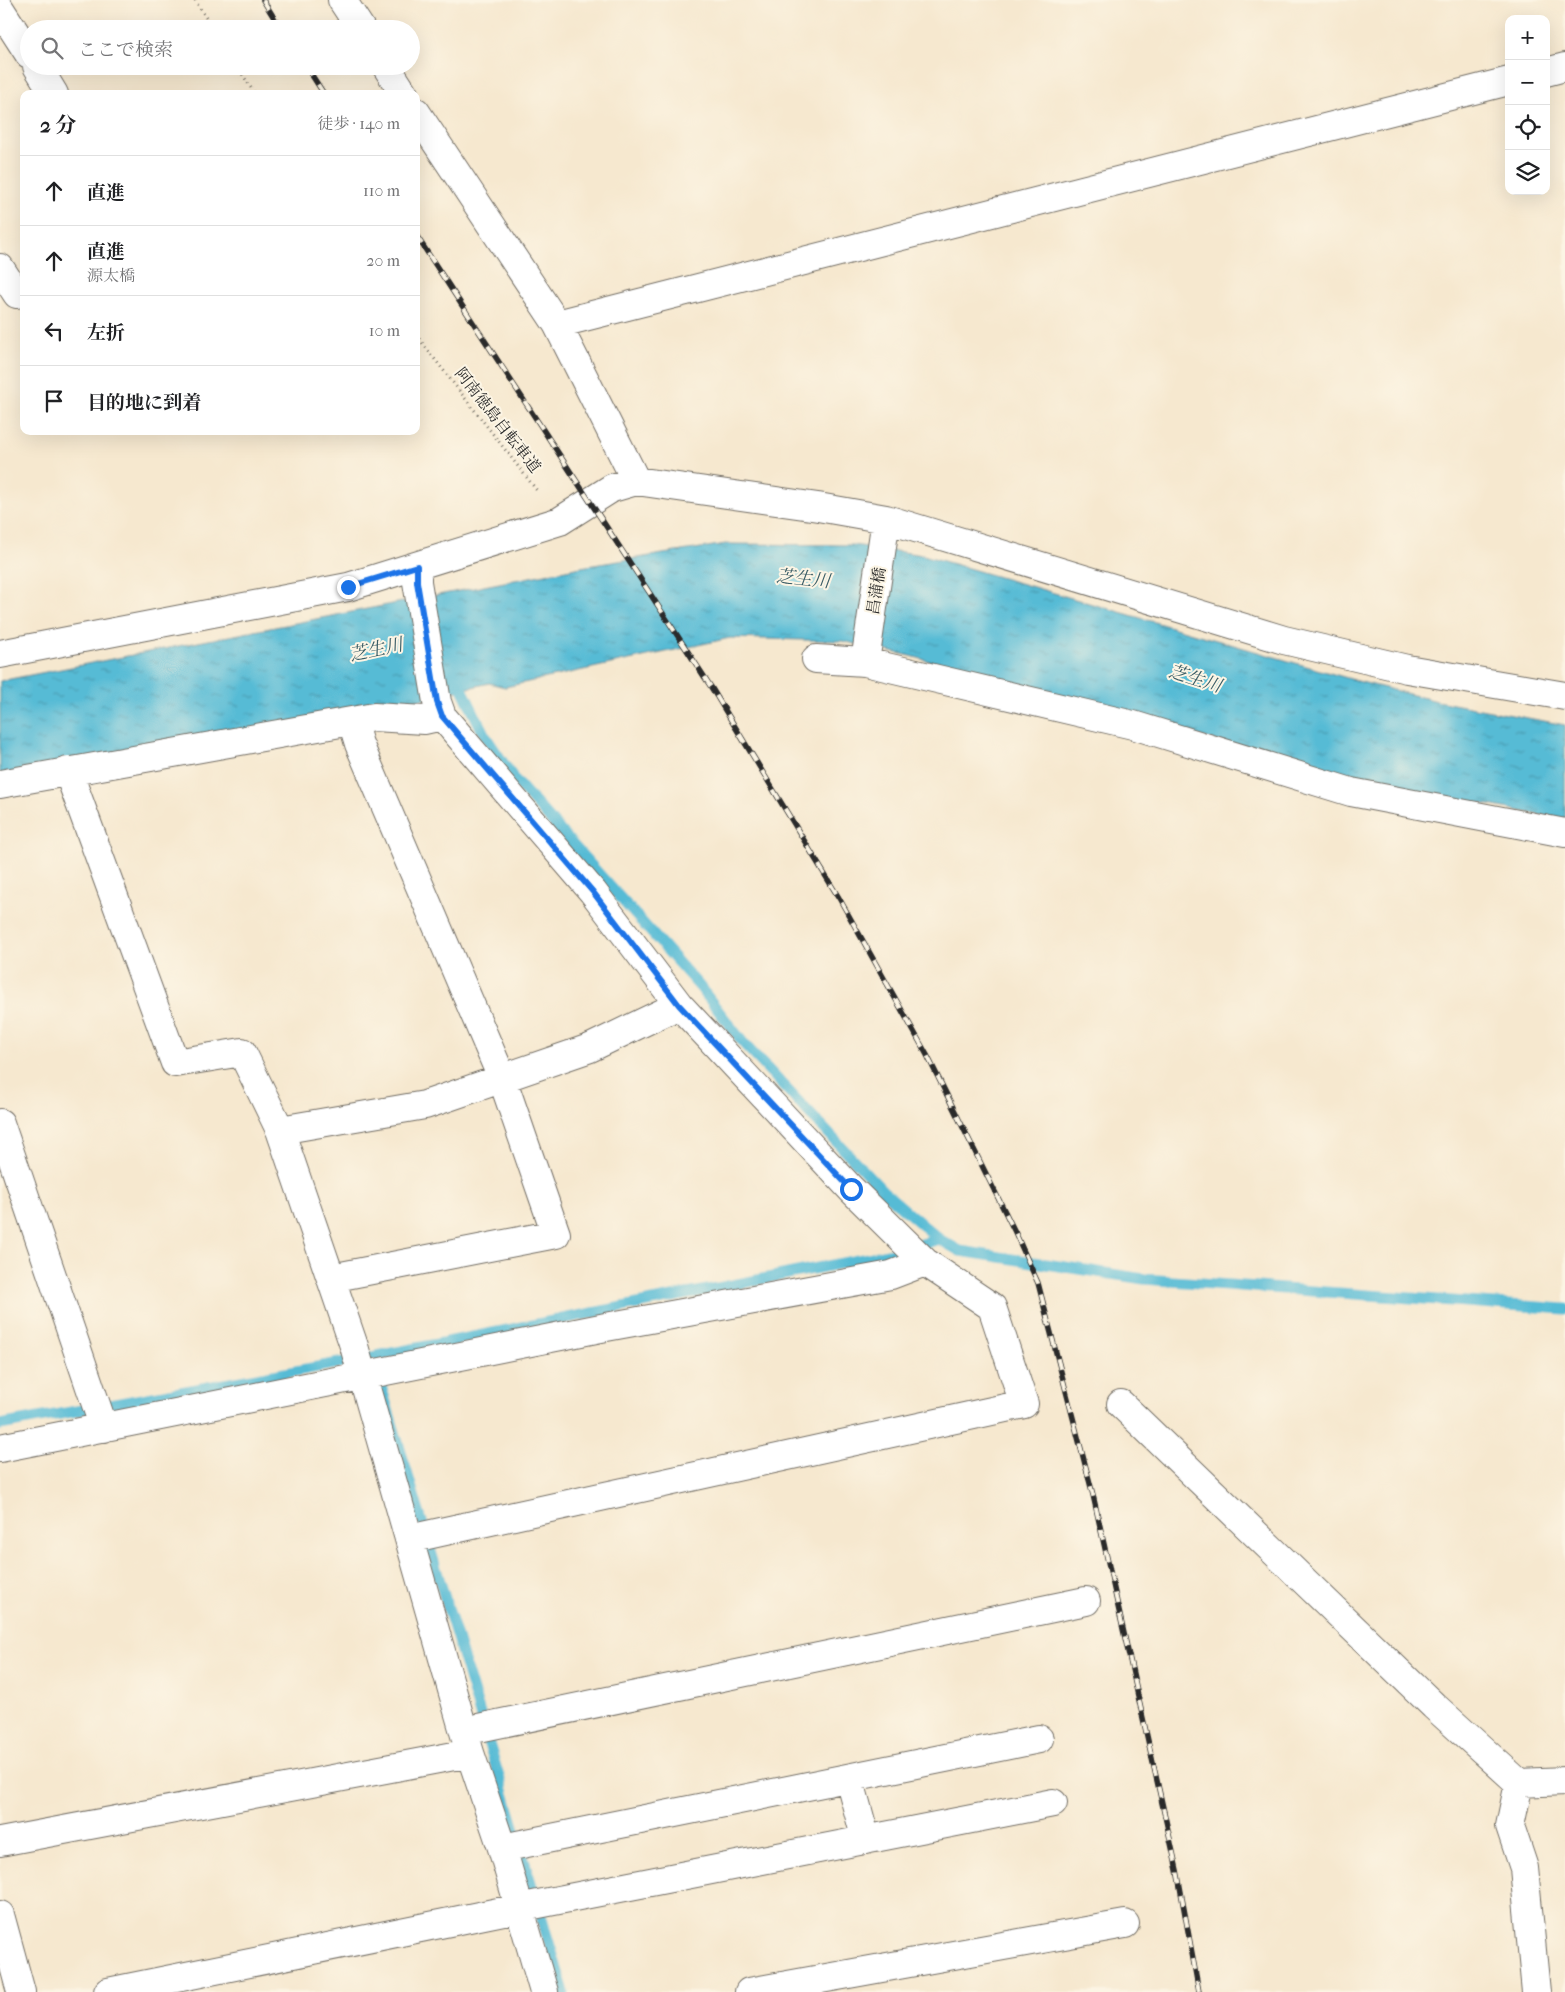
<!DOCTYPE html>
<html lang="ja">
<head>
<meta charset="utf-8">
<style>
	body { margin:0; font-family:"IM FELL French Canon","Noto Serif JP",serif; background:#f2f2f2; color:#202124 }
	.controls { position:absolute; right:15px; top:15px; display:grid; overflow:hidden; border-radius:10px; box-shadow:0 5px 20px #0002 }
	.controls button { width:45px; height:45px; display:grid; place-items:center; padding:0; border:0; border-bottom:1px solid #e0e0e0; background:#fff; color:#202124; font:25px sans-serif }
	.stop { position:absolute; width:15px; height:15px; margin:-11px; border:4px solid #1a73e8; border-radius:50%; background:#fff }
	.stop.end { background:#1a73e8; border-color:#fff; box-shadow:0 1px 5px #0008 }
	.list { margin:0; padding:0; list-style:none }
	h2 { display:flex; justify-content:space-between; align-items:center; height:65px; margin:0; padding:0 20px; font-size:21px }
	h2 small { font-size:16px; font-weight:400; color:#757577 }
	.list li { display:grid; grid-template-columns:32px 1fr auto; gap:15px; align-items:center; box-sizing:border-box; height:70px; padding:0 20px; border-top:1px solid #e0e0e0 }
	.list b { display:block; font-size:19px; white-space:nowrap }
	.list p { margin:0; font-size:16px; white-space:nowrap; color:#757577 }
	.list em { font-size:16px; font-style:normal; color:#757577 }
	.icon { flex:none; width:28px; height:28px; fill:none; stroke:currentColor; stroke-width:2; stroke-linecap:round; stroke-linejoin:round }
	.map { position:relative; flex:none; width:1565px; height:1992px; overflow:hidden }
	.search { position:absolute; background:#fff; box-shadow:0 5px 20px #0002; left:20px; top:20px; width:400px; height:55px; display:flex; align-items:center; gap:12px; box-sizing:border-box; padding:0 18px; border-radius:28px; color:#757577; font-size:19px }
	.panel { position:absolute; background:#fff; box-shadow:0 5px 20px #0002; left:20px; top:90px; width:400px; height:345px; border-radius:10px }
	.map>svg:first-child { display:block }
	.water { fill:url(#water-ripples); stroke:#417380 }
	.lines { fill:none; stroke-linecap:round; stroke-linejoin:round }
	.stream { stroke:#57bbd5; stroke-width:11 }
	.minor-casing { stroke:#726d64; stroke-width:30 }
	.path { stroke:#726d64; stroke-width:3; stroke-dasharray:1 4; stroke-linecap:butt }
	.minor { stroke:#fff; stroke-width:28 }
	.rail-casing { stroke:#2b2b2b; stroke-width:5.5 }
	.rail { stroke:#fcf5e5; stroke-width:4; stroke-dasharray:11; stroke-linecap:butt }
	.route { stroke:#1a73e8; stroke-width:6 }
	.labels { text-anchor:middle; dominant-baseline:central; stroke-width:4; stroke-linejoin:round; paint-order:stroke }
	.street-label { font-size:16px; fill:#2b2b2b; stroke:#fcf5e5 }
	.water-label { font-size:18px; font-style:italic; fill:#3a5d66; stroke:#fcf5e5 }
</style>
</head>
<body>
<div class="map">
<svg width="1565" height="1992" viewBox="0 0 1565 1992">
	<defs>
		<pattern id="water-ripples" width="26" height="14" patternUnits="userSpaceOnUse" patternTransform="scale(1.25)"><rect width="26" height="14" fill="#57bbd5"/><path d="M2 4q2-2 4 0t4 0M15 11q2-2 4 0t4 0" fill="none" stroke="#4898ad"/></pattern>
	</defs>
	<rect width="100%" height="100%" fill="#fcf5e5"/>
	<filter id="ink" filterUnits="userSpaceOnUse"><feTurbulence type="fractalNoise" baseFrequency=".02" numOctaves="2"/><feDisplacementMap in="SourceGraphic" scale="10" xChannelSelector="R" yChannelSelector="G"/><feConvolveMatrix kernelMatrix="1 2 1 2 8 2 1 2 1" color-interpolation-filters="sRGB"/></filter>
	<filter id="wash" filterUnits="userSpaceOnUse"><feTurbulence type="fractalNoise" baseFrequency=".0096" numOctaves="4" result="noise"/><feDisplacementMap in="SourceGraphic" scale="20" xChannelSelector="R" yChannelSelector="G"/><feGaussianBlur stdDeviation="1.12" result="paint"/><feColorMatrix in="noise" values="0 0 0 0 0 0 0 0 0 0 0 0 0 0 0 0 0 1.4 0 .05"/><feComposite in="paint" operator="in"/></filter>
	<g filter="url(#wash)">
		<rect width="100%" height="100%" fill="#f6e8cf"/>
		<path class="water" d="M726 544 853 545 923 555 1361 682 1437 701 1565 725V820L1343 776 911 656 842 641 730 638 505 687 489 683 402 704 0 777V681L581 567Z"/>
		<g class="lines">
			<path class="stream" d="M456 676 484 734 514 779 700 987 745 1045 884 1192 939 1239 960 1251 1144 1279 1565 1309
				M377 1373 564 1992
				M0 1425 372 1357 888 1254 939 1239"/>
		</g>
	</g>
	<g filter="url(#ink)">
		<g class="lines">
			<g class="minor-casing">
				<path id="minor" d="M342 0 361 29
					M0 9 29 54
					M37 66 54 94
					M386 66 404 94
					M1546 72 1565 67
					M416 112 557 324 636 481
					M0 268 17 294
					M557 324 1509 81
					M0 654 348 587 560 521 612 488 636 481 818 507 886 519 1284 640 1407 669 1565 696
					M816 659 865 662 1133 725 1351 792 1565 833
					M865 662 886 519
					M68 771 175 1063 242 1052 280 1130 354 1346 470 1753 502 1848 544 1992
					M0 784 374 717 424 720 442 716
					M0 1123 104 1428
					M280 1130 425 1105 590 1048 679 1005
					M331 1278 556 1234 502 1078 359 744 352 721
					M1121 1404 1434 1706 1519 1783 1565 1781
					M0 1448 606 1327 891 1275 925 1262
					M409 1539 1024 1404 992 1307 925 1262 851 1189 679 1005 593 892 442 716 437 702 417 582V566
					M464 1731 1086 1601
					M849 1778 866 1840
					M1519 1783 1510 1826 1524 1868 1536 1992
					M0 1842 470 1753
					M502 1848 1039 1739
					M0 1915 21 1992
					M108 1992 518 1908 1053 1803
					M749 1992 1125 1924"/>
			</g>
			<path class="path" d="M195 0 213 29
				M237 66 255 94
				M416 335 538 492"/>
			<use href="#minor" class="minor"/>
			<g class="rail-casing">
				<path id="rail" d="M263 0 281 29
					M306 66 324 94
					M416 235 711 687 839 898 927 1055 1015 1232 1038 1283 1093 1495 1177 1870 1199 1992"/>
			</g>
			<use href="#rail" class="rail"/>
		</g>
	</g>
	<g class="lines" filter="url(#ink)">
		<path class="route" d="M348 587 417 566V582L437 702 442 716 593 892 679 1005 851 1189"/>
	</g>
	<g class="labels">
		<g class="street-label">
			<text transform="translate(498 420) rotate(52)">阿南徳島自転車道</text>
			<text transform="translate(876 591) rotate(-81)">昌蒲橋</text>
		</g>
		<g class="water-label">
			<text transform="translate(803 579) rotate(6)">芝生川</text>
			<text transform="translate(376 650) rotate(-12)">芝生川</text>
			<text transform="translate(1195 679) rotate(17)">芝生川</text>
		</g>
	</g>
</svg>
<div class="controls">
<button>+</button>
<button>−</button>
<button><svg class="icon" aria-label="locate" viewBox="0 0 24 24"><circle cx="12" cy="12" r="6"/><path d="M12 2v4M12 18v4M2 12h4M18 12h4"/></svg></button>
<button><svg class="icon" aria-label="layers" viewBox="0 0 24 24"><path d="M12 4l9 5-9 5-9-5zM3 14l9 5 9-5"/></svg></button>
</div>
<div class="stop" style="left:851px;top:1189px"></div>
<div class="stop end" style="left:348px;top:587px"></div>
<div class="search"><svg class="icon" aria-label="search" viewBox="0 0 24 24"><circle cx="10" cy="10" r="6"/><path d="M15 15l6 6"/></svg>ここで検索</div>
<section class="panel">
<h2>2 分<small>徒歩 · 140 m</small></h2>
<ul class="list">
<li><svg class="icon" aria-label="ahead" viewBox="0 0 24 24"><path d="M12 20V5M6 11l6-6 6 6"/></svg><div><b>直進</b></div><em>110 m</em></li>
<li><svg class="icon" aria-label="ahead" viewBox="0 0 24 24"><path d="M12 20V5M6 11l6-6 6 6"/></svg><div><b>直進</b><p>源太橋</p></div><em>20 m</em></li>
<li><svg class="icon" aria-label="left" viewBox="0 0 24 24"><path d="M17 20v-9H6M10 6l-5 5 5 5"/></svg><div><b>左折</b></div><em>10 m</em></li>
<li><svg class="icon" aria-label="arrive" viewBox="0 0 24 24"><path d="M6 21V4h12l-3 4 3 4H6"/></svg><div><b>目的地に到着</b></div></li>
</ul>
</section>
</div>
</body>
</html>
